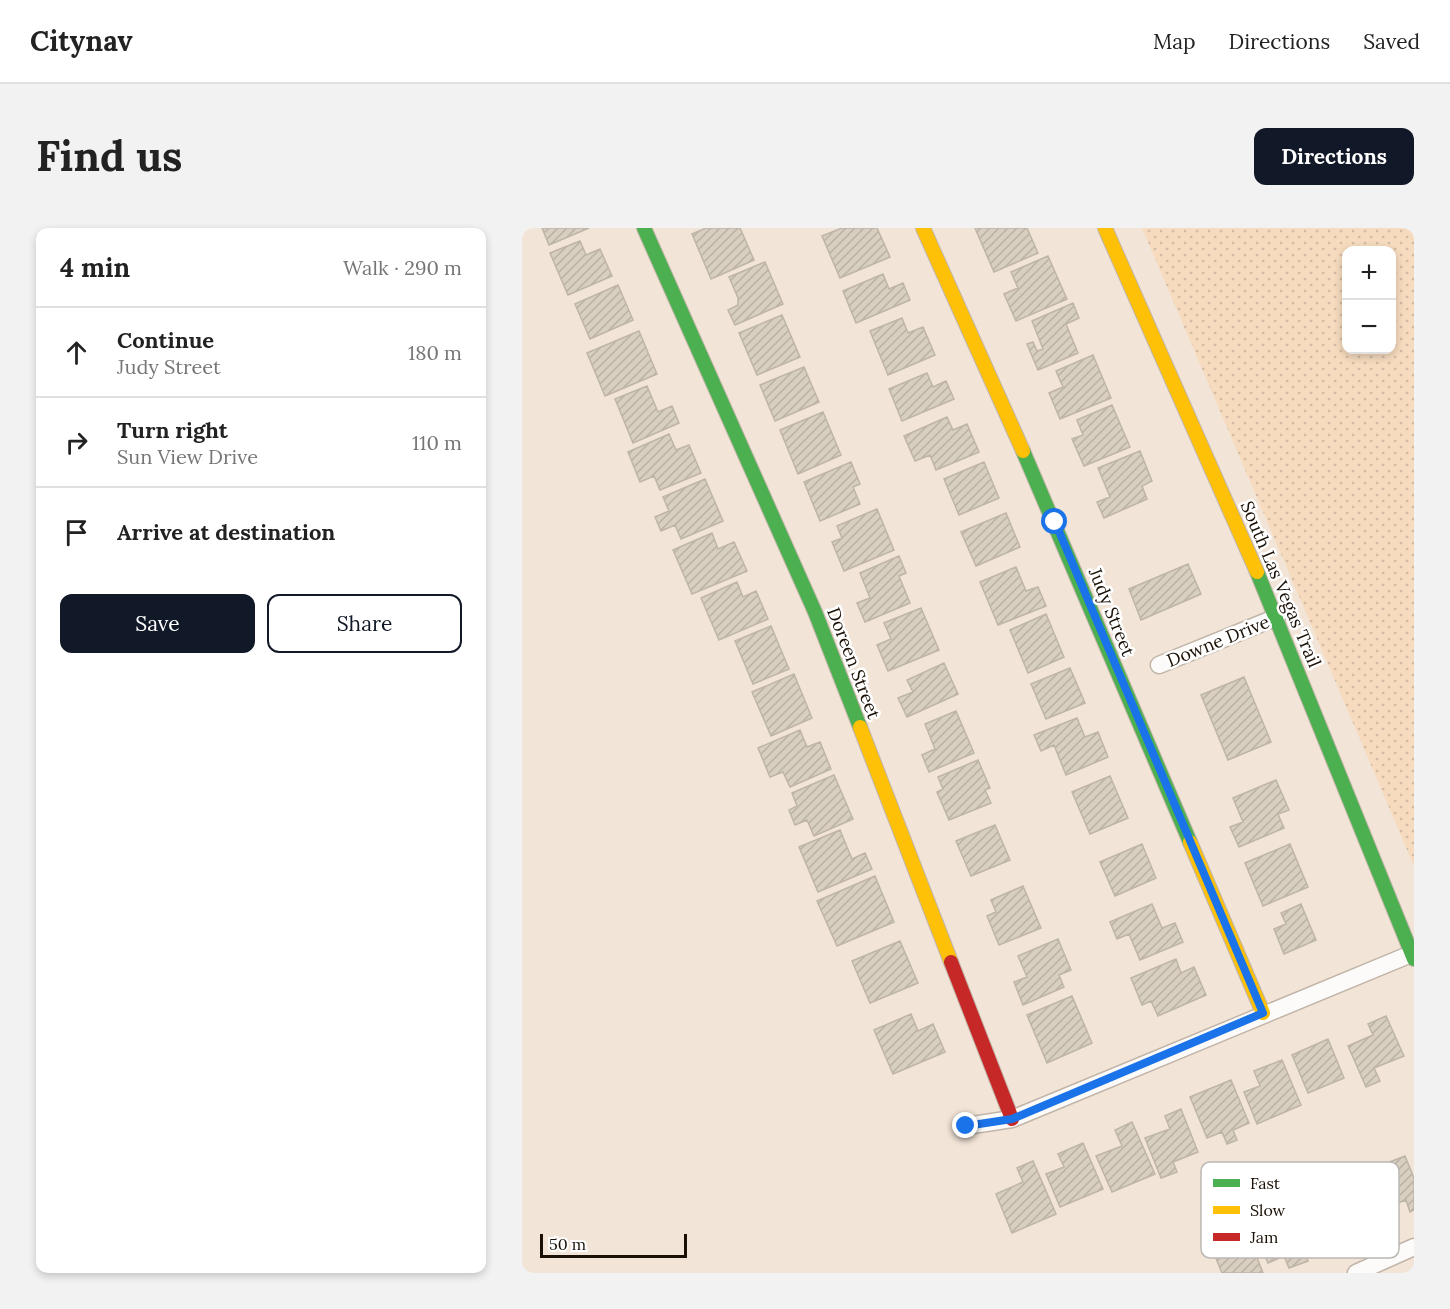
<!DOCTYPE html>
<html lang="en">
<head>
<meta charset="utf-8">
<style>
	body { margin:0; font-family:Lora,serif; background:#f2f2f2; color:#222 }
	.controls { position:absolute; right:18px; top:18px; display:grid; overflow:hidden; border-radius:12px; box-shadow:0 3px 9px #0003 }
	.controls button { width:54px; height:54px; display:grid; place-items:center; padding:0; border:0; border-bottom:2px solid #e0e0e0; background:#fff; color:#222; font:30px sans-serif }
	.scale { position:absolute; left:18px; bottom:15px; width:147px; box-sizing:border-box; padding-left:6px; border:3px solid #1a1005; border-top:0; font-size:16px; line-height:21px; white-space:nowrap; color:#1a1005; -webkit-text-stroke:4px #fff; paint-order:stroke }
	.stop { position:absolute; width:18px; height:18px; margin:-14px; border:4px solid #1a73e8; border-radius:50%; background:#fff }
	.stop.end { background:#1a73e8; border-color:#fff; box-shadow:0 2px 6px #0008 }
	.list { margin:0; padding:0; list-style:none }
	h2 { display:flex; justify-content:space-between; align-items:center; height:78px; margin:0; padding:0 24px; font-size:26px }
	h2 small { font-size:20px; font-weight:400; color:#767676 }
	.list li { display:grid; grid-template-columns:39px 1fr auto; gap:18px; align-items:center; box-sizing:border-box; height:90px; padding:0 24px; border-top:2px solid #e0e0e0 }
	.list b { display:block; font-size:22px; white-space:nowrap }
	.list p { margin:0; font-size:20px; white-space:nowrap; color:#767676 }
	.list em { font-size:20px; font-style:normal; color:#767676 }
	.actions { display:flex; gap:12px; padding:18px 24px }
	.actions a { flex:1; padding:14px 0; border:2px solid #111827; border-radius:12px; text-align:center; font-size:21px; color:#111827 }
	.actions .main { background:#111827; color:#fff }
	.icon { flex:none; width:33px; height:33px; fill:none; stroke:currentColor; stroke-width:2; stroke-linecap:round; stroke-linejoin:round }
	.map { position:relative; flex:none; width:892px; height:1045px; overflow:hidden; border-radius:12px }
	header { display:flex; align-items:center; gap:36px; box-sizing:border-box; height:84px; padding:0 30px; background:#fff; border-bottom:2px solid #e0e0e0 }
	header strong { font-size:28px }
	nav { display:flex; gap:33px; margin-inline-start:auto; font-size:21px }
	.intro { display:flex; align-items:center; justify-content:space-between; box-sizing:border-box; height:144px; padding:0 36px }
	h1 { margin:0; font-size:42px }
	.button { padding:15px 27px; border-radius:12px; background:#111827; color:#fff; font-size:21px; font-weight:700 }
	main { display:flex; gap:36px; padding:0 36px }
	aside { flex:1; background:#fff; border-radius:12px; box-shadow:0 3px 9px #0003 }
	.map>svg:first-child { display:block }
	.grass { fill:url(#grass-dots); fill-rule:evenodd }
	.building { fill:url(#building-hatch); stroke:#beb5a8; stroke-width:1.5 }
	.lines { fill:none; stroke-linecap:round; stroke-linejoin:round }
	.street-casing { stroke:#c1b5a9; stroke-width:19 }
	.fast-casing { stroke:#c1b5a9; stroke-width:16 }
	.slow-casing { stroke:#c1b5a9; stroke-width:16 }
	.jam-casing { stroke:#c1b5a9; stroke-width:16 }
	.street { stroke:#fdfbf9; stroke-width:16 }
	.fast { stroke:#4caf50; stroke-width:14 }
	.slow { stroke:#ffc107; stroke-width:14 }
	.jam { stroke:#c62828; stroke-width:14 }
	.route { stroke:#1a73e8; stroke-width:8 }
	.labels { text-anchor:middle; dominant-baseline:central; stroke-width:5; stroke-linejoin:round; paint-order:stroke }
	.street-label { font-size:18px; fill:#1a1005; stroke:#fff }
	.key { fill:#fff; stroke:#bab7b4; stroke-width:1.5 }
	.key-label { font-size:16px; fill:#1a1005 }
</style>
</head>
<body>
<header>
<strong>Citynav</strong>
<nav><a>Map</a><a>Directions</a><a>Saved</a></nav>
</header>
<div class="intro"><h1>Find us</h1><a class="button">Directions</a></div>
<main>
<aside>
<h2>4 min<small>Walk · 290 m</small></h2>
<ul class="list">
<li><svg class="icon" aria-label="ahead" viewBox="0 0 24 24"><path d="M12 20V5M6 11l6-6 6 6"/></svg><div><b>Continue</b><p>Judy Street</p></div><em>180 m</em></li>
<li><svg class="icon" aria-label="right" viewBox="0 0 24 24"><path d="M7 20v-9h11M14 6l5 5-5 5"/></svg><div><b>Turn right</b><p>Sun View Drive</p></div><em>110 m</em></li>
<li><svg class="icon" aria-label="arrive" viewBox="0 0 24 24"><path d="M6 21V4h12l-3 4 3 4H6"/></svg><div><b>Arrive at destination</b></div></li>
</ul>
<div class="actions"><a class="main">Save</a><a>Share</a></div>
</aside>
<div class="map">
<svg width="892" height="1045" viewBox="0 0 892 1045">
	<defs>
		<pattern id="grass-dots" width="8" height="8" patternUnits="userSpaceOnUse" patternTransform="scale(1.5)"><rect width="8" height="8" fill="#f6dbbe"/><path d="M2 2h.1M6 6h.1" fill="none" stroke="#d2bba2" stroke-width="1.8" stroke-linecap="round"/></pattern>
		<pattern id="building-hatch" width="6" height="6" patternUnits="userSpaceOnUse" patternTransform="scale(1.5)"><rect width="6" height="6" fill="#d8cfc1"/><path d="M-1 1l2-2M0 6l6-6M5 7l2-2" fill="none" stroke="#b9b1a4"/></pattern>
	</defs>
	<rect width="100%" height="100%" fill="#f2e4d6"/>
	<path class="grass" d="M620 0H892V638ZM824 22H870V122H824Z"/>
	<path class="building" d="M20 0H67L27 17Z
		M184 0H218L232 32 189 51 170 6Z
		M320 0H355L368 29 318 50 300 8Z
		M453 0H505L516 25 472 44Z
		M58 13 64 27 78 21 90 48 46 67 28 25Z
		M526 28 545 71 494 93 482 66 496 60 489 44Z
		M243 34 261 76 213 97 206 82 216 77V70L207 49Z
		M361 46 367 61 381 55 388 72 334 95 321 63Z
		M96 57 111 92 68 111 53 76Z
		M551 75 557 90 544 96 556 125 516 142 505 116 511 114 515 123 521 121 510 93Z
		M260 87 278 129 235 147 217 105Z
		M380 90 386 105 401 99 413 127 366 147 348 103Z
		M117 103 135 146 83 168 65 125Z
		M571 127 589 170 538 191 527 165 541 159 534 143Z
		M282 139 297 174 253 193 238 157Z
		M405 145 411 159 424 153 432 171 380 193 367 161Z
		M125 158 136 184 150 178 157 195 111 215 93 171Z
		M590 177 608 219 562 238 550 211 561 207 555 192Z
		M301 184 319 227 276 246 258 202Z
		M425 189 431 202 445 196 457 224 414 242 408 227 393 233 382 208Z
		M147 206 154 222 167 217 179 245 138 262 132 248 118 254 106 224Z
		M618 223 630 253 620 258 625 271 582 290 575 274 588 269 576 240Z
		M329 234 338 256 331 259 338 276 298 293 282 254Z
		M462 234 477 270 437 287 422 251Z
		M183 251 201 293 159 311 153 297 139 303 133 289 147 283 141 269Z
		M355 281 372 322 322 343 310 314 320 310 315 298Z
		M484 285 498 319 454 338 439 304Z
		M190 305 196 321 212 314 225 343 170 366 151 322Z
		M377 328 384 345 377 348 388 375 343 394 335 375 348 370 338 345Z
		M666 336 679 366 619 392 607 361Z
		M494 339 504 363 516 359 524 378 476 397 458 354Z
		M215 354 221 369 234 363 246 391 197 412 179 370Z
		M399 380 417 422 366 443 355 417 369 411 362 395Z
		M524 386 542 429 506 445 488 402Z
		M249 398 267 441 231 456 213 413Z
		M422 435 436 466 385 489 376 470 391 464 385 452Z
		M548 440 563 475 524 491 509 456Z
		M272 446 290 490 249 508 230 464Z
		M722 449 749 514 706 532 679 467Z
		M434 483 452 525 407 544 400 527 413 521 403 496Z
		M555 490 563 509 576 504 586 529 544 547 532 517 519 523 512 507Z
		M278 502 285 519 298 514 309 541 268 559 261 544 248 549 236 520Z
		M456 532 468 560 463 562 469 575 427 592 415 564 421 561 416 549Z
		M312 547 331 591 292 608 285 592 273 597 267 582 275 578 270 565Z
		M588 548 606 590 568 606 550 564Z
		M754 552 767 582 756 586 762 600 717 619 708 599 721 594 711 570Z
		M473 597 488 632 449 648 434 613Z
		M318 602 330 631 343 625 350 641 296 664 277 619Z
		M620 616 634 650 593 668 578 634Z
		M768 616 786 659 741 678 723 635Z
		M353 648 372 694 315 718 295 673Z
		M501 658 519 700 477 717 465 688 474 684 469 672Z
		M630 676 640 700 653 695 661 714 618 732 607 706 595 711 588 694Z
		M779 676 794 712 762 726 752 701 764 696 759 685Z
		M536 711 549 742 537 747 542 759 501 777 492 754 505 749 496 728Z
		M378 713 396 755 348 775 330 733Z
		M654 731 659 745 672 739 684 767 636 788 629 773 620 777 609 750Z
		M550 768 570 815 525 835 505 787Z
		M389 786 396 803 411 796 423 824 371 846 352 802Z
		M864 788 882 828 852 840 858 853 844 859 826 818 851 807 846 796Z
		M806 811 822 850 786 865 770 827Z
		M760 832 779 877 735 896 722 864 738 858 732 843Z
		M709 852 727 895 711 902 715 912 705 916 700 904 685 910 668 869Z
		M659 881 676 924 651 934 655 944 639 950 623 910 648 901 643 888Z
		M610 894 633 946 590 964 574 928 600 918 593 902Z
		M561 915 581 961 538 979 524 946 542 939 536 926Z
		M883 928 892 950V982L888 984 884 972 867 978 852 940Z
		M511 933 534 986 490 1005 474 966 501 954 495 940Z
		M764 980 786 1033 767 1040 762 1028 746 1035 729 995Z
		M720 991 741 1045H700L684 1006Z"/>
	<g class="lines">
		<g class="street-casing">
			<path id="street" d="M637 437 755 389
				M444 898 490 891 889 726
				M834 1045 892 1019"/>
		</g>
		<g class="fast-casing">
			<path id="fast" d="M122 0 293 384 338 499
				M501 223 668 614
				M735 344 892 731"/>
		</g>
		<g class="slow-casing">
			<path id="slow" d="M401 0 501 223
				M583 0 735 344
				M338 499 429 734
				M668 614 741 785"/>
		</g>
		<g class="jam-casing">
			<path id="jam" d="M429 734 490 891"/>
		</g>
		<use href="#street" class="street"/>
		<use href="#fast" class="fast"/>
		<use href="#slow" class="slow"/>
		<use href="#jam" class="jam"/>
	</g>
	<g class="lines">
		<path class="route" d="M444 898 490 891 741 785 533 294"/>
	</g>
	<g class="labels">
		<g class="street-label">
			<text transform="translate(759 356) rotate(67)">South Las Vegas Trail</text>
			<text transform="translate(590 384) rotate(68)">Judy Street</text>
			<text transform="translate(696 413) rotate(-22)">Downe Drive</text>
			<text transform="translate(332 435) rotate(69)">Doreen Street</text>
		</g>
	</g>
	<rect x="679" y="934" width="198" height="96" rx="9" class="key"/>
	<rect x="691" y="951" width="27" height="8" fill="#4caf50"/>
	<rect x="691" y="978" width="27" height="8" fill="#ffc107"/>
	<rect x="691" y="1005" width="27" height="8" fill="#c62828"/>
	<g class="key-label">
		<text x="728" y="961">Fast</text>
		<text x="728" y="988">Slow</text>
		<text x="728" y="1015">Jam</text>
	</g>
</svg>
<div class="controls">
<button>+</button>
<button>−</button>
</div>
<div class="scale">50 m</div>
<div class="stop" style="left:533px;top:294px"></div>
<div class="stop end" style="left:444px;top:898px"></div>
</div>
</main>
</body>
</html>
